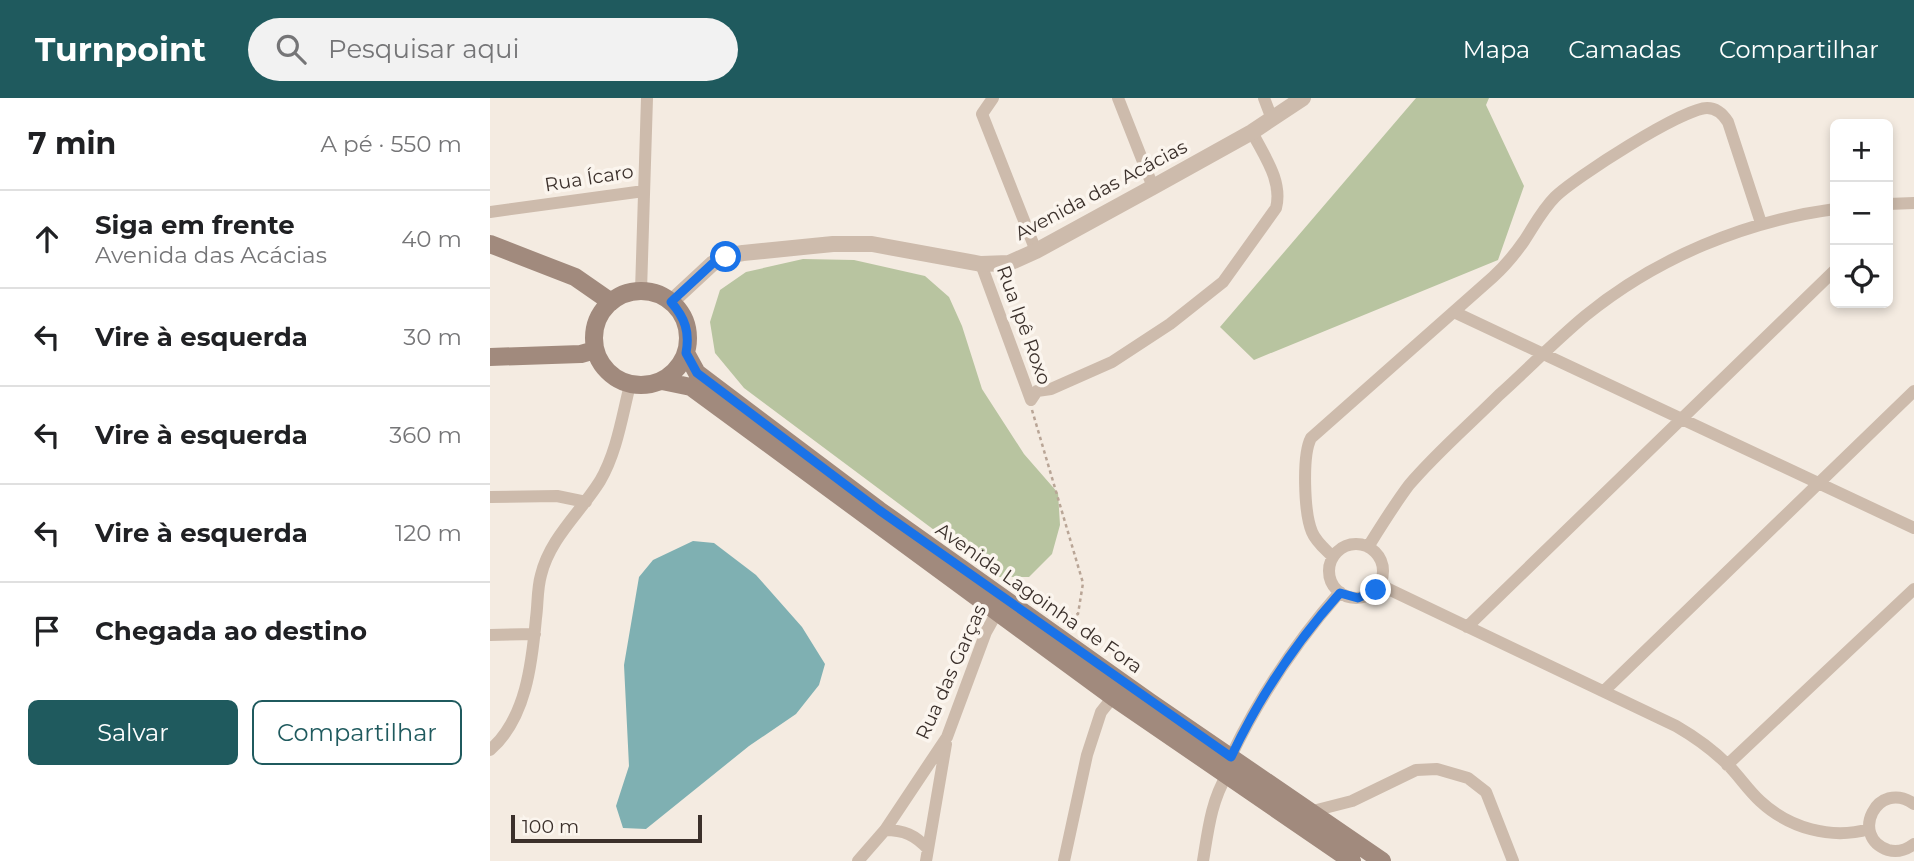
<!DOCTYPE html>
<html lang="pt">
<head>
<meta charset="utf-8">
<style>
	body { margin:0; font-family:Montserrat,sans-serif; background:#f2f2f2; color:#202124 }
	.controls { position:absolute; right:21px; top:21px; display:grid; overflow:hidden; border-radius:10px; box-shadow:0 4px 10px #0003 }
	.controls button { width:63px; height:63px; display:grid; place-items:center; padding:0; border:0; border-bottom:2px solid #e0e0e0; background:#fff; color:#202124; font:35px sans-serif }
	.scale { position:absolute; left:21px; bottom:18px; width:191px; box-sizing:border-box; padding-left:7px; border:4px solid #3b302b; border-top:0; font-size:19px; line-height:24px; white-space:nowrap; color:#3b302b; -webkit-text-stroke:5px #fbf5ee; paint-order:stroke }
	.stop { position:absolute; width:21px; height:21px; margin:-16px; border:5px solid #1a73e8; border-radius:50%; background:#fff }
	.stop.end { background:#1a73e8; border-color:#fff; box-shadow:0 2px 7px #0008 }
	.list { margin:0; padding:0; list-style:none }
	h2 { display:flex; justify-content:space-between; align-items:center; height:91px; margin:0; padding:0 28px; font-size:30px }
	h2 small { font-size:23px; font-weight:400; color:#757577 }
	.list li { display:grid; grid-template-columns:46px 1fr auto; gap:21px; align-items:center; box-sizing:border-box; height:98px; padding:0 28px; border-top:2px solid #e0e0e0 }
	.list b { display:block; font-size:26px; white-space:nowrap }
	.list p { margin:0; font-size:23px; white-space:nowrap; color:#757577 }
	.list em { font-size:23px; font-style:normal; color:#757577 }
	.actions { display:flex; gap:14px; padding:21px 28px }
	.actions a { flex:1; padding:16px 0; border:2px solid #1f5a5e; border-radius:10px; text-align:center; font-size:24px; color:#1f5a5e }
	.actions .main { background:#1f5a5e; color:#fff }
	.icon { flex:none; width:38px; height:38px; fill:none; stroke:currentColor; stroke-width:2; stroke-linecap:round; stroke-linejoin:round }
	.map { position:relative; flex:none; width:1424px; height:763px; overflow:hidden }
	header { display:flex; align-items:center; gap:42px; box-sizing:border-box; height:98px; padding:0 35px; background:#1f5a5e; color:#fff }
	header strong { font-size:33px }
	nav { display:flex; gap:38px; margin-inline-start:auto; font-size:24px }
	.search { width:490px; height:63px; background:#f2f2f2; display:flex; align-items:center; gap:18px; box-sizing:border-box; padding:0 24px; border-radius:38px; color:#757577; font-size:26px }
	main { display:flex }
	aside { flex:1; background:#fff }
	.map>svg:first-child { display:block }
	.green { fill:#b8c4a0 }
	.water { fill:#7fb0b2 }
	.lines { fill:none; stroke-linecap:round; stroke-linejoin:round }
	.path { stroke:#b9a596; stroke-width:2.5; stroke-dasharray:3.5 3.5; stroke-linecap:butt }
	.minor { stroke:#cdbbac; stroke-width:12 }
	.tertiary { stroke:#cdbbac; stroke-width:16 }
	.secondary { stroke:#a18a7d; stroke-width:18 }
	.route { stroke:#1a73e8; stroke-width:9 }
	.labels { text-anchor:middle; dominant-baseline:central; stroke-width:7; stroke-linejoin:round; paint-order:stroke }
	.street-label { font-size:19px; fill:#3b302b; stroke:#fbf5ee }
</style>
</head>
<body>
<header>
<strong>Turnpoint</strong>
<div class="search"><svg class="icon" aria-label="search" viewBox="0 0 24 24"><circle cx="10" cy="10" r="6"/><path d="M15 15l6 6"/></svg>Pesquisar aqui</div>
<nav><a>Mapa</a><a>Camadas</a><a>Compartilhar</a></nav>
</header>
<main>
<aside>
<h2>7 min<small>A pé · 550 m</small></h2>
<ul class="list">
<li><svg class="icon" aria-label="ahead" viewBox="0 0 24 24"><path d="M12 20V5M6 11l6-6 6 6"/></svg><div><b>Siga em frente</b><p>Avenida das Acácias</p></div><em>40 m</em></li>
<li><svg class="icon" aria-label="left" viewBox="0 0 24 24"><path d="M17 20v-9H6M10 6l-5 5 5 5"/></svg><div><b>Vire à esquerda</b></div><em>30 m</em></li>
<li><svg class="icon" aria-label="left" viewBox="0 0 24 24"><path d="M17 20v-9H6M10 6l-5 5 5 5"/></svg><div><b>Vire à esquerda</b></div><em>360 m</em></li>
<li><svg class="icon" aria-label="left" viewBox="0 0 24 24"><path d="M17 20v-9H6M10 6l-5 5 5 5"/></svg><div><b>Vire à esquerda</b></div><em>120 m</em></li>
<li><svg class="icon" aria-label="arrive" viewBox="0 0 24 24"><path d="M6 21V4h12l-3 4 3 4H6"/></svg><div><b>Chegada ao destino</b></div></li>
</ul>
<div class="actions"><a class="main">Salvar</a><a>Compartilhar</a></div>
</aside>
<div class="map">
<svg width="1424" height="763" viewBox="0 0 1424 763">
	<rect width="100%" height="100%" fill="#f4ebe1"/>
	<path class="green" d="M926 0H999L996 7 1034 88 1008 162 764 262 730 229Z
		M313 161 364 162 435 178 459 199 472 228 492 291 534 356 568 395 570 427 562 456 539 479H507L254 290 225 255 220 224 230 192 256 174Z"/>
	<path class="water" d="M203 443 224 445 266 477 312 529 335 566 329 587 306 616 259 648 156 731 133 730 126 708 139 668 134 567 149 479 163 462Z"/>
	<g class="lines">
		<path class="path" d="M542 312 593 485 588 516 569 522"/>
		<path class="minor" d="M503 0 492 16 546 153
			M628 0 663 89
			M774 0 782 21
			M1398 106 1424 105
			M0 114 154 93
			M491 166 541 302
			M151 193 157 0
			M964 214 1424 430
			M541 302 547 293 561 291 622 264 680 226 733 184 786 110C793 83 774 58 762 34
			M0 399 67 398 96 404
			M839 473a27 27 0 1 1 54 0a27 27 0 1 1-54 0Z
			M878 449C891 428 904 407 919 387 946 355 979 327 1009 297 1038 271 1065 243 1095 218 1166 160 1255 123 1345 111
			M843 459C835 451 826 444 822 434 814 415 812 357 821 340L1003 179C1015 168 1025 156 1034 143 1044 128 1052 112 1065 99 1084 80 1193 10 1217 10 1227 10 1233 16 1238 24L1271 125
			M890 487 1186 628C1205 639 1222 651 1238 667 1249 678 1258 692 1270 703 1299 730 1341 742 1379 731
			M977 529 1345 172
			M0 537 45 536
			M1114 593 1424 293
			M0 652C36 621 42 565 46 520 48 506 47 491 51 477 60 440 90 415 110 383 127 354 132 318 140 287
			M741 658C770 598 805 545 850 494
			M1237 667 1424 491
			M1424 706C1387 680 1359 739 1398 752 1408 755 1416 752 1424 746
			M819 714 862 703 926 672 947 671 978 680 996 694 1023 763
			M395 732C414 732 425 737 438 751
			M368 763 395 732 457 639 496 534 510 509
			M436 763 456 646
			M574 763 597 657 611 614 623 599
			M713 763C718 733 721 703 737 677"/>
		<path class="tertiary" d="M181 204 222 166 236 158 253 155 343 146H382L491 166 519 165 546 153 663 89 762 34 813 0"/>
		<path class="secondary" d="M0 146 85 179 121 204
			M104 240a47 47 0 1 1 94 0a47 47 0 1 1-94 0Z
			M196 255 207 275 389 412 660 604 892 763
			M0 259 91 256 105 252
			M172 283 201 289 623 599 862 763"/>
	</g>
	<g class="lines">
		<path class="route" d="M236 159 222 166 181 204C195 220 200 234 196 255L207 275 389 412 741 659C770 598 805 545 850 495L868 500 886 492"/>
	</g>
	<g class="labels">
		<g class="street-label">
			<text transform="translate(99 80) rotate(-9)">Rua Ícaro</text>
			<text transform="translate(611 92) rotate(-28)">Avenida das Acácias</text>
			<text transform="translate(534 227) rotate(70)">Rua Ipê Roxo</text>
			<text transform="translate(549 500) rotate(35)">Avenida Lagoinha de Fora</text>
			<text transform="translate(461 574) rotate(-66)">Rua das Garças</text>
		</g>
	</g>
</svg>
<div class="controls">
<button>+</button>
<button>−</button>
<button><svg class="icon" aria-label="locate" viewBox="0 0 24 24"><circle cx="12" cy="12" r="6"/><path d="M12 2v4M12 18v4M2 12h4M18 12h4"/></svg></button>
</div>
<div class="scale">100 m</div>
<div class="stop" style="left:236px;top:159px"></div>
<div class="stop end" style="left:886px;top:492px"></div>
</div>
</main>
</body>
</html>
